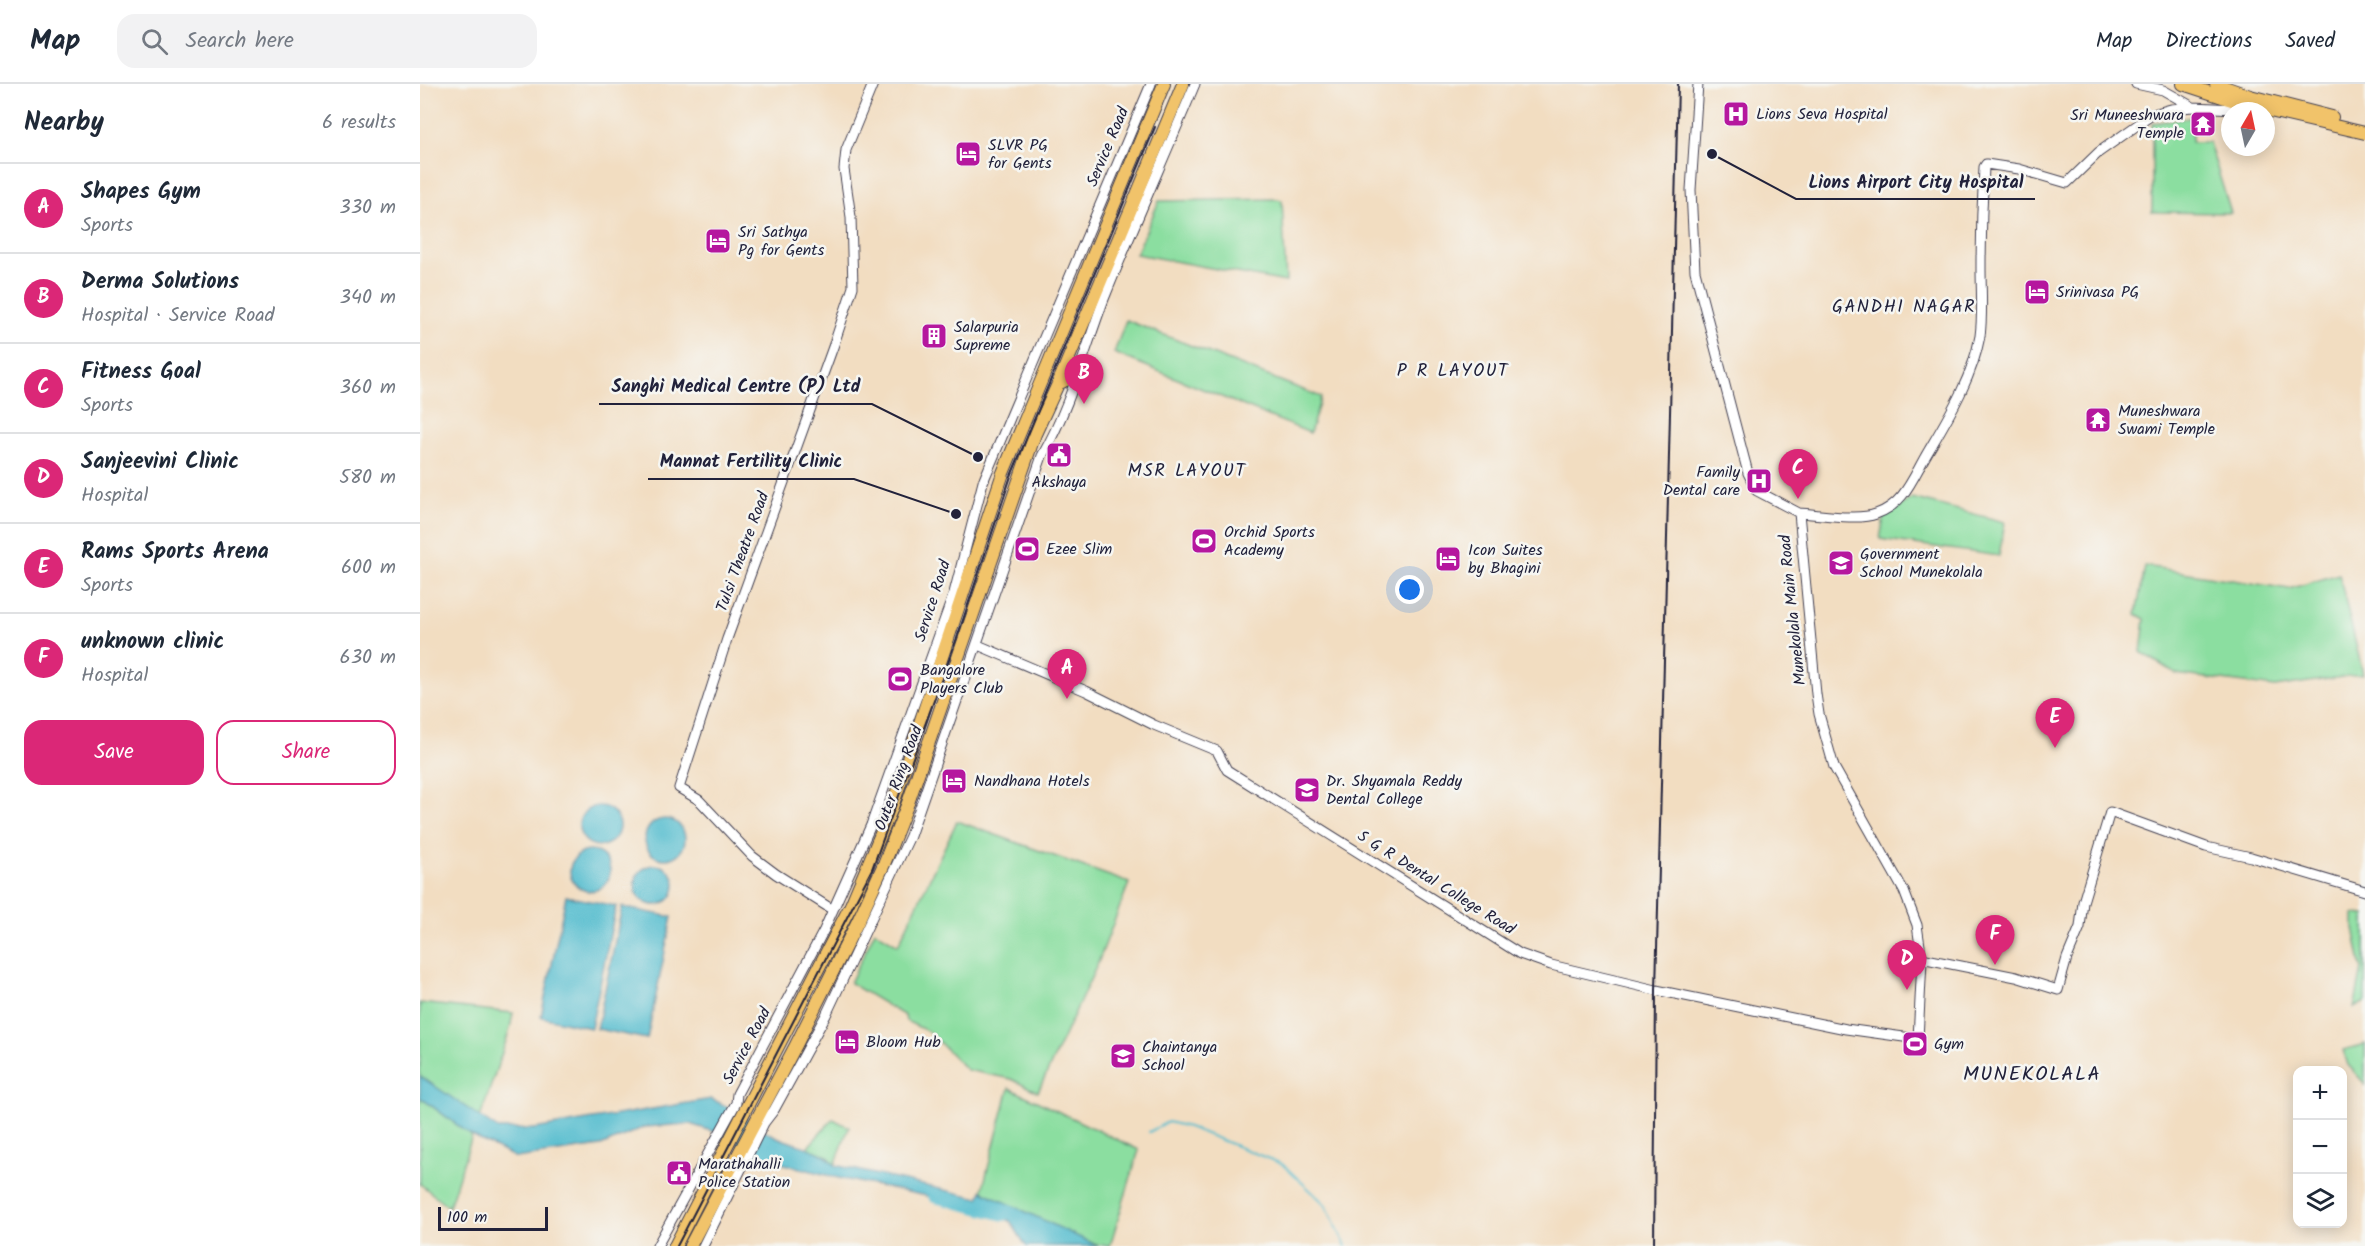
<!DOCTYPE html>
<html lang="en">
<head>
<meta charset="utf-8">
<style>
	body { margin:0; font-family:Kalam,sans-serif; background:#f2f2f3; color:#1f2937 }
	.controls { position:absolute; right:18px; bottom:18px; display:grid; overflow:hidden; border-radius:12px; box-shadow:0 3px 15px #0003 }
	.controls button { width:54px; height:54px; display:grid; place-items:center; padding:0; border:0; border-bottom:2px solid #e0e1e3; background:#fff; color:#1f2937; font:30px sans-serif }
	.compass { position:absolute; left:1801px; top:18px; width:54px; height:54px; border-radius:50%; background:#fff; box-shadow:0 3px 15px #0003; rotate:9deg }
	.scale { position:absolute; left:18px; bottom:15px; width:110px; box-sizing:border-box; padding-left:6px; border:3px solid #22223b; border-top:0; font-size:16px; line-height:21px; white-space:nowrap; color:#22223b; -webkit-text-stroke:4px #f6f6f2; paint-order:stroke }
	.you { position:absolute; left:990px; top:506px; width:21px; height:21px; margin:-15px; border:4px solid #fff; border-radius:50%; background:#1a73e8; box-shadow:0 0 0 9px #1a73e833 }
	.badge { display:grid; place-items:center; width:39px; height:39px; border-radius:50%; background:#db2777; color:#fff; font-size:20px; font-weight:700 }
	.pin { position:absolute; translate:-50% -50px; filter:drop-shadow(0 2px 3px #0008) }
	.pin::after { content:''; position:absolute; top:32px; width:21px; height:18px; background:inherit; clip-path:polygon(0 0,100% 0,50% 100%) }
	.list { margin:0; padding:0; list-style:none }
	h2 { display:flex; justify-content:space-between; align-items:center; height:78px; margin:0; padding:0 24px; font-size:26px }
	h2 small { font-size:20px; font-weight:400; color:#747a83 }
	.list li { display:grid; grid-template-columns:39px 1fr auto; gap:18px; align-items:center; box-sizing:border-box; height:90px; padding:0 24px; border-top:2px solid #e0e1e3 }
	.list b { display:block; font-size:22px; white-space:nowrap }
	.list p { margin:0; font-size:20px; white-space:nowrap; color:#747a83 }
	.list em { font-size:20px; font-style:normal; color:#747a83 }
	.actions { display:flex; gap:12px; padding:18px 24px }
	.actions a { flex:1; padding:14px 0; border:2px solid #db2777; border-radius:18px; text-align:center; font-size:21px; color:#db2777 }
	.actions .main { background:#db2777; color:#fff }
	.icon { flex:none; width:33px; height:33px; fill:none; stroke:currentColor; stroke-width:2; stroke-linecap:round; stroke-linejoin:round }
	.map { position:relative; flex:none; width:1945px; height:1162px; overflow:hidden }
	header { display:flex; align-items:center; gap:36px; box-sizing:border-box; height:84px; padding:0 30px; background:#fff; border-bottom:2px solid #e0e1e3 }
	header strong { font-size:28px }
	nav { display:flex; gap:33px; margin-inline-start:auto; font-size:21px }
	.search { width:420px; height:54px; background:#f2f2f3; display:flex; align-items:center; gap:15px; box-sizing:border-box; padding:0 21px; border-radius:18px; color:#747a83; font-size:22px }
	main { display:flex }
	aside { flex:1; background:#fff }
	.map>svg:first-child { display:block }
	.green { fill:#8bdea0; stroke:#56806e; stroke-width:1.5 }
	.water { fill:#52bcce; stroke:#3a6f84; stroke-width:1.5 }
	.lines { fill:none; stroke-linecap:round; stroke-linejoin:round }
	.stream { stroke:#52bcce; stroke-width:2 }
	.river { stroke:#52bcce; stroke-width:14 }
	.tertiary-casing { stroke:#413e4f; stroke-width:11 }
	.primary-casing { stroke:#413e4f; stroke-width:14 }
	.trunk-casing { stroke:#413e4f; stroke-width:14 }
	.tertiary { stroke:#fff; stroke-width:9 }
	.primary { stroke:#f1c36a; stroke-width:12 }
	.trunk { stroke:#f1c36a; stroke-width:12 }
	.rail { stroke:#22223b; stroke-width:2 }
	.labels { text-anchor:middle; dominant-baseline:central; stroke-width:5; stroke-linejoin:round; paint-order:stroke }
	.poi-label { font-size:16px; fill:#22223b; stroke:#f6f6f2; text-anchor:start }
	.street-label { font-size:16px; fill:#22223b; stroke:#f6f6f2 }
	.neighbourhood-label { font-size:18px; letter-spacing:1.5px; fill:#22223b; stroke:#f6f6f2 }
	.quarter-label { font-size:20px; letter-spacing:1.5px; fill:#22223b; stroke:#f6f6f2 }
	.leader { fill:none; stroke:#22223b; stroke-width:2 }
	.callout-dot { fill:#22223b; stroke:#f6f6f2; stroke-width:2 }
	.callout-label { font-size:18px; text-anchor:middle; font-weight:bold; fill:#22223b; stroke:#f6f6f2; stroke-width:5; stroke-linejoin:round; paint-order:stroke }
</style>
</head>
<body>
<header>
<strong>Map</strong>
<div class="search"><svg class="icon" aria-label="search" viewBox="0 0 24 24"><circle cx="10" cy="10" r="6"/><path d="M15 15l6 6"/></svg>Search here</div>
<nav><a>Map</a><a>Directions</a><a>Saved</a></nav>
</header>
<main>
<aside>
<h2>Nearby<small>6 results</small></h2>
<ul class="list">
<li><span class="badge">A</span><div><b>Shapes Gym</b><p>Sports</p></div><em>330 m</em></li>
<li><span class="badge">B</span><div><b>Derma Solutions</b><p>Hospital · Service Road</p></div><em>340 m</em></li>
<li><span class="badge">C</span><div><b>Fitness Goal</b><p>Sports</p></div><em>360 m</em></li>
<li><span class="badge">D</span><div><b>Sanjeevini Clinic</b><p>Hospital</p></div><em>580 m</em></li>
<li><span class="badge">E</span><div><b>Rams Sports Arena</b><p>Sports</p></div><em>600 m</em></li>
<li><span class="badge">F</span><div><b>unknown clinic</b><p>Hospital</p></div><em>630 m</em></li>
</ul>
<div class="actions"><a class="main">Save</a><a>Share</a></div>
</aside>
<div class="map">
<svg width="1945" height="1162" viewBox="0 0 1945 1162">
	<rect width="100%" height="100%" fill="#f6f6f2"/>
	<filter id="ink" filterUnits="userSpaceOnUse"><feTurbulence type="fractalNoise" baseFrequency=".0167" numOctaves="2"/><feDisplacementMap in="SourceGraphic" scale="12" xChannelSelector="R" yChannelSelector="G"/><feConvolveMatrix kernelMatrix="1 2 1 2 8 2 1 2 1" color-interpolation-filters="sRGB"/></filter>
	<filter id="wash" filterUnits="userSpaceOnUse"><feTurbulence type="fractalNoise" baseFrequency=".008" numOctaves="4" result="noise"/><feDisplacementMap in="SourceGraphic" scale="24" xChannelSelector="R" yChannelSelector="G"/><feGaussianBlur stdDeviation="1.35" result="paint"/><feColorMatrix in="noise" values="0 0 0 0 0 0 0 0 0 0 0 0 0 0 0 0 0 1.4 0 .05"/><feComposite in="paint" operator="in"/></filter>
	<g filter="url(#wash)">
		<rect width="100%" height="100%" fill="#f2ddc1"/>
		<path class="green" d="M1773 33 1772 58H1789L1811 129 1732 128V39Z
			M857 115 862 116 866 198 716 170 739 117Z
			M706 236 901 313 890 349 694 269Z
			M1492 414 1585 438 1579 472 1460 455 1464 433Z
			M1725 482 1869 505 1919 490 1943 590 1855 603 1756 590 1721 568 1725 535 1716 530Z
			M537 737 709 799 678 879 618 1008 591 995 547 986 509 948 486 937 485 932 430 899 455 847 478 861Z
			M1934 830 1945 831V918L1934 924 1942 885 1934 844Z
			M0 919 93 929 90 945 60 1034 0 992Z
			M1945 960V1000L1928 981 1923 966Z
			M589 1004 719 1066 690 1162C662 1162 590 1121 562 1107Z
			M0 1013 52 1052 29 1123 0 1100Z
			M413 1035 429 1043 415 1081 408 1072 387 1064Z"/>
		<path class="water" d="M159 742a20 20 0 1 1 40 0a20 20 0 1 1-40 0Z
			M225 755a20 20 0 1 1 40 0a20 20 0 1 1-40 0Z
			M150 787a20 20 0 1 1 40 0a20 20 0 1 1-40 0Z
			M215 801a20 20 0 1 1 40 0a20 20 0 1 1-40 0Z
			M146 812 196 822 171 944 121 933Z
			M202 823 252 833 227 955 177 945Z
			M0 992 78 1045H114L291 1015C314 1024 332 1040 353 1051 373 1062 400 1062 415 1081L559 1114 562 1107 678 1162H606L591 1138 580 1130 546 1120 419 1094 341 1074 295 1048 270 1040 224 1043 181 1062 96 1074 52 1052 0 1013Z"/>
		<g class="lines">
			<path class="stream" d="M729 1048 748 1038 768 1043 862 1080 905 1120 926 1162"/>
			<path class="river" d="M515 1112 584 1130"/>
		</g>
	</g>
	<g filter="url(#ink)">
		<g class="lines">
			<g class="tertiary-casing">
				<path id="tertiary" d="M1716 0 1743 6 1773 23 1815 25 1831 23
					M1379 429C1399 430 1438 437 1456 430 1483 421 1492 396 1505 373 1527 335 1552 296 1560 252 1563 230 1561 206 1561 184 1561 150 1562 117 1564 83L1566 80 1599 85 1647 99 1679 68 1733 30 1751 25 1773 23
					M558 561 666 607 734 641 797 667 807 686 1100 870 1131 881 1236 906 1426 945 1498 955 1502 876 1497 841 1484 807 1414 683 1399 630 1396 610 1379 429 1337 407 1328 389 1275 187 1271 106 1278 0
					M413 826 356 790 332 772 279 716 259 704 307 555 413 263 433 203 431 133 424 85 426 66 453 0
					M1502 876 1506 875 1596 893 1638 906 1647 874 1660 843 1663 818 1690 728 1786 763 1831 773 1945 807
					M237 1162 316 1019 317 1010 404 846 451 741 534 509 563 398 731 0
					M283 1162 344 1039 354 1026 406 931 490 752 622 372C650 323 664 268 684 215 713 143 745 72 775 0"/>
			</g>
			<g class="primary-casing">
				<path id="primary" d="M1763 0 1833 23 1945 49
					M1796 0 1830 12 1912 33"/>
			</g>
			<g class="trunk-casing">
				<path id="trunk" d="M638 300 656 291
					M255 1162 431 821 471 726 583 389 744 0
					M270 1162 376 961 438 837 464 780 488 719 615 350 638 300 763 0"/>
			</g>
			<use href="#tertiary" class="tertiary"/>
			<use href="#primary" class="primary"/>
			<use href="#trunk" class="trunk"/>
			<path class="rail" d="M257 1162 452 785 537 554 591 392 735 43
				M1234 1162 1236 906 1258 0"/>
		</g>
	</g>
	<defs>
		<g id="hospital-square" transform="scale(1.35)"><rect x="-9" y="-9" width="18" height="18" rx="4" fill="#b5179e" stroke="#f6f6f2"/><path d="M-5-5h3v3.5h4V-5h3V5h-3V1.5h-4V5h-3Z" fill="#fff"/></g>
		<g id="temple-square" transform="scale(1.35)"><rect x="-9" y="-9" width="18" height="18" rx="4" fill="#b5179e" stroke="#f6f6f2"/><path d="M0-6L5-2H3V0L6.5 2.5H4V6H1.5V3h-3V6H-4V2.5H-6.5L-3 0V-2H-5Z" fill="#fff"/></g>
		<g id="hotel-square" transform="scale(1.35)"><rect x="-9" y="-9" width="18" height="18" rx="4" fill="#b5179e" stroke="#f6f6f2"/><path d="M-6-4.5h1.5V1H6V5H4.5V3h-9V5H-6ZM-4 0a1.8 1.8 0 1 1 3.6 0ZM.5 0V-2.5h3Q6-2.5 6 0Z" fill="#fff"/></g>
		<g id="building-square" transform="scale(1.35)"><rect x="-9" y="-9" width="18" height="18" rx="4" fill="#b5179e" stroke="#f6f6f2"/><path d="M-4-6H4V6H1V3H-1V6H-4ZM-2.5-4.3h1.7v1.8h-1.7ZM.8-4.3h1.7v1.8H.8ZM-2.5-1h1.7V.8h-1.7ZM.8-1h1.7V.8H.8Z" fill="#fff"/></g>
		<g id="civic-square" transform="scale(1.35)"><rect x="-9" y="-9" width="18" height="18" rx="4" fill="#b5179e" stroke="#f6f6f2"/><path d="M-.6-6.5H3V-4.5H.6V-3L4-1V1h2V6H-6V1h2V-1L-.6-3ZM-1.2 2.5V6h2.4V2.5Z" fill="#fff"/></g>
		<g id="stadium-square" transform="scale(1.35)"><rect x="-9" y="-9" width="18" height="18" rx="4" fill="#b5179e" stroke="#f6f6f2"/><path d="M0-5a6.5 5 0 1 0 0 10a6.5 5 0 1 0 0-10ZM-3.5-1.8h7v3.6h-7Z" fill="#fff"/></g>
		<g id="school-square" transform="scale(1.35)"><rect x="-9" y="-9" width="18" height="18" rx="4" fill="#b5179e" stroke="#f6f6f2"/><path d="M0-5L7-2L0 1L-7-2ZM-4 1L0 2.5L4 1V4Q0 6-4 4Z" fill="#fff"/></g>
		<g id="university-square" transform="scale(1.35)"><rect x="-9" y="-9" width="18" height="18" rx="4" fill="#b5179e" stroke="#f6f6f2"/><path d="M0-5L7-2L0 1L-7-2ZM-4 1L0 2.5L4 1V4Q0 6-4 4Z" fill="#fff"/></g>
	</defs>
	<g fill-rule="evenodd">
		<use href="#hospital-square" x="1316" y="30"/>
		<use href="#temple-square" x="1783" y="40"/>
		<use href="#hotel-square" x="548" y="70"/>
		<use href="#hotel-square" x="298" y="157"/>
		<use href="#hotel-square" x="1617" y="208"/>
		<use href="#building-square" x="514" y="252"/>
		<use href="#temple-square" x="1678" y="336"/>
		<use href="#civic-square" x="639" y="371"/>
		<use href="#hospital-square" x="1339" y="397"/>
		<use href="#stadium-square" x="784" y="457"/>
		<use href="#stadium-square" x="607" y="465"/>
		<use href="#hotel-square" x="1028" y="475"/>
		<use href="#school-square" x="1421" y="479"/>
		<use href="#stadium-square" x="480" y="595"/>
		<use href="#hotel-square" x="534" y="697"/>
		<use href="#university-square" x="887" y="706"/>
		<use href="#hotel-square" x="427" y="958"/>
		<use href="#stadium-square" x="1495" y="960"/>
		<use href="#school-square" x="703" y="972"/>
		<use href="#civic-square" x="259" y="1089"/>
	</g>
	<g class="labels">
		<g class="poi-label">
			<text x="1336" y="30">Lions Seva Hospital</text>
			<text x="1764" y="31" text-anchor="end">Sri Muneeshwara<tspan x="1764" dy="18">Temple</tspan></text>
			<text x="568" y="61">SLVR PG<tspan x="568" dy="18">for Gents</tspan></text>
			<text x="318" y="148">Sri Sathya<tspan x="318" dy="18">Pg for Gents</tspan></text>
			<text x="1636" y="208">Srinivasa PG</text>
			<text x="534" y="243">Salarpuria<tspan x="534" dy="18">Supreme</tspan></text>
			<text x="1698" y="327">Muneshwara<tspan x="1698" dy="18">Swami Temple</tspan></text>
			<text x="1320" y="388" text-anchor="end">Family<tspan x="1320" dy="18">Dental care</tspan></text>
			<text x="639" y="398" text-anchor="middle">Akshaya</text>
			<text x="804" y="448">Orchid Sports<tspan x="804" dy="18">Academy</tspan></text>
			<text x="626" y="465">Ezee Slim</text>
			<text x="1048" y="466">Icon Suites<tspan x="1048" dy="18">by Bhagini</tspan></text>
			<text x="1440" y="470">Government<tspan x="1440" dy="18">School Munekolala</tspan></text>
			<text x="500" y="586">Bangalore<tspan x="500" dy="18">Players Club</tspan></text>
			<text x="554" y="697">Nandhana Hotels</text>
			<text x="906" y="697">Dr. Shyamala Reddy<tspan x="906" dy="18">Dental College</tspan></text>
			<text x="446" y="958">Bloom Hub</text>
			<text x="1514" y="960">Gym</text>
			<text x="722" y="963">Chaintanya<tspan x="722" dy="18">School</tspan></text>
			<text x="278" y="1080">Marathahalli<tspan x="278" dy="18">Police Station</tspan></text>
		</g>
		<g class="street-label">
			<text transform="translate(688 63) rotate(-67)">Service Road</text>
			<text transform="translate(323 468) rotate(-70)">Tulsi Theatre Road</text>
			<text transform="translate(513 517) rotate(-72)">Service Road</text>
			<text transform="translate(1373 526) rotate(-96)">Munekolala Main Road</text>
			<text transform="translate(479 694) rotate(-70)">Outer Ring Road</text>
			<text transform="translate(1016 799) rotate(32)">S G R Dental College Road</text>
			<text transform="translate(327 962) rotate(-62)">Service Road</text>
		</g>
		<g class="neighbourhood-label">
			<text x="1484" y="223">GANDHI NAGAR</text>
			<text x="1033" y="287">P R LAYOUT</text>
			<text x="767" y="387">MSR LAYOUT</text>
		</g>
		<g class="quarter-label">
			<text x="1612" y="991">MUNEKOLALA</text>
		</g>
	</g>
	<path class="leader" d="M1292 70L1376 115H1615M558 373L452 320H179M536 430L434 395H228"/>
	<g class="callout-dot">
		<circle cx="1292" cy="70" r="6"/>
		<circle cx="558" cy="373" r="6"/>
		<circle cx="536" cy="430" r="6"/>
	</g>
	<g class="callout-label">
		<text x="1496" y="104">Lions Airport City Hospital</text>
		<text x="316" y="308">Sanghi Medical Centre (P) Ltd</text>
		<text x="331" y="383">Mannat Fertility Clinic</text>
	</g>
</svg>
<div class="controls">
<button>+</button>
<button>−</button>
<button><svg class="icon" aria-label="layers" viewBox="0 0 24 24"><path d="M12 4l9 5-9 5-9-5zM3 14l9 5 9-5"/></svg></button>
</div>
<svg class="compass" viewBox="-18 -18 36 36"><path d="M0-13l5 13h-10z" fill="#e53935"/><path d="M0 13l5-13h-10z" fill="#747a83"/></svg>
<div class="scale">100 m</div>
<div class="you"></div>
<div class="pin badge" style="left:647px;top:615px">A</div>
<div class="pin badge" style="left:664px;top:320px">B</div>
<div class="pin badge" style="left:1378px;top:415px">C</div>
<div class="pin badge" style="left:1487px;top:906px">D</div>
<div class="pin badge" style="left:1635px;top:664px">E</div>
<div class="pin badge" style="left:1575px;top:881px">F</div>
</div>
</main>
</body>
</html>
